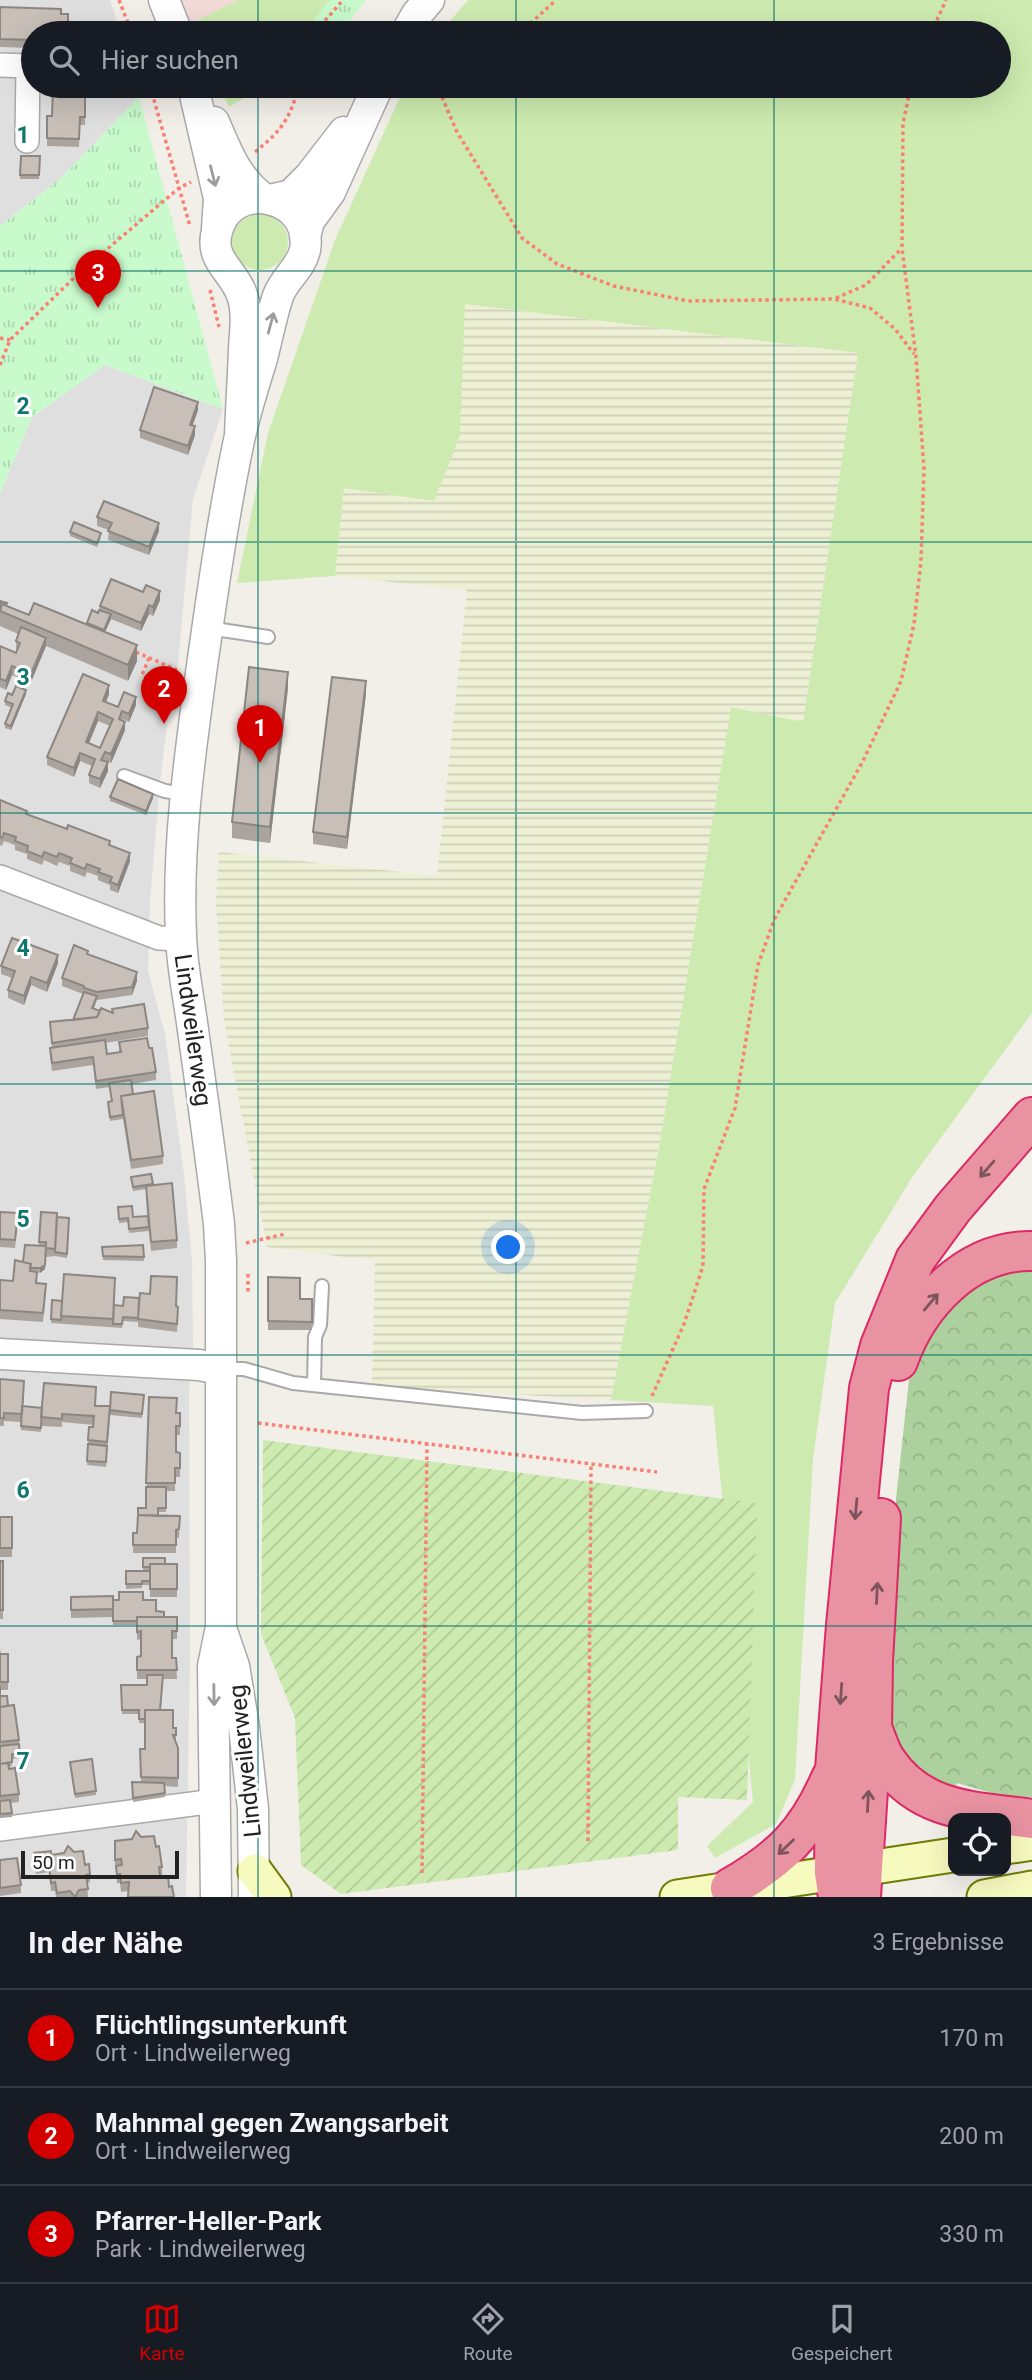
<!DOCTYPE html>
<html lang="de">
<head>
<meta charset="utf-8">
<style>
	body { margin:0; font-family:Roboto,sans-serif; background:#20242c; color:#f1f3f6 }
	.controls { position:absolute; right:21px; bottom:21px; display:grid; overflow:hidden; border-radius:14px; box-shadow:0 7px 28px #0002 }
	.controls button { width:63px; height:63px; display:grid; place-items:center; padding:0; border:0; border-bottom:2px solid #363941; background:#171b24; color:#f1f3f6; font:35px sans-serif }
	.scale { position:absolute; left:21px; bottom:18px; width:158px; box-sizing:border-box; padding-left:7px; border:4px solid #222; border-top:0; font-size:19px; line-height:24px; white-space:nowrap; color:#222; -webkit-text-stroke:5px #fff; paint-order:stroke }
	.you { position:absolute; left:509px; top:1248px; width:24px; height:24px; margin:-18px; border:5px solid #fff; border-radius:50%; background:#1a73e8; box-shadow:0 0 0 10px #1a73e833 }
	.badge { display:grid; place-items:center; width:46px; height:46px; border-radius:50%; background:#d40000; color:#fff; font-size:23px; font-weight:700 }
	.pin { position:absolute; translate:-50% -58px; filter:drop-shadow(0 2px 4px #0008) }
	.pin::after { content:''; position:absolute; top:37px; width:24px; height:21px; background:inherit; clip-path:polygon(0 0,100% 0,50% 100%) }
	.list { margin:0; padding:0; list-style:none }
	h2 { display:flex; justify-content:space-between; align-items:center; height:91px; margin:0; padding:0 28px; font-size:30px }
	h2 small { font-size:23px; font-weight:400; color:#9ea1a6 }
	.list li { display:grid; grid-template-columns:46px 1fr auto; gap:21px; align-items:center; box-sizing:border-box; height:98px; padding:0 28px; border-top:2px solid #363941 }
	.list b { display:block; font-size:26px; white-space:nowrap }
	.list p { margin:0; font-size:23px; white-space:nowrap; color:#9ea1a6 }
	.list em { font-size:23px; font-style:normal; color:#9ea1a6 }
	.icon { flex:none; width:38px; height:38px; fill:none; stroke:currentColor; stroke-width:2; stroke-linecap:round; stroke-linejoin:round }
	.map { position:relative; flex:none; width:1032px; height:1897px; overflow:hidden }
	.search { position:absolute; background:#171b24; box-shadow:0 7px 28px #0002; left:21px; right:21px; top:21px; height:77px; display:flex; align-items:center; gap:18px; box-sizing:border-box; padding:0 24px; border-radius:38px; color:#9ea1a6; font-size:26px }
	.sheet { height:385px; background:#171b24 }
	nav { display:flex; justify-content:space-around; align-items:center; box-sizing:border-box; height:98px; border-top:2px solid #363941; background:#171b24; font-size:19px; color:#9ea1a6 }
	nav a { display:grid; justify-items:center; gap:4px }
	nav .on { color:#d40000 }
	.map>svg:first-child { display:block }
	.residential { fill:#e0dfdf }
	.commercial { fill:#f2dad9 }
	.farmland { fill:url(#farmland-rules) }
	.grass { fill:#cdebb0 }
	.forest { fill:url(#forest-crowns) }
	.park { fill:url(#park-tufts) }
	.garden { fill:url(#garden-furrows) }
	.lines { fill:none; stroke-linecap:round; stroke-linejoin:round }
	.service-casing { stroke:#a9a9a9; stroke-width:16 }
	.minor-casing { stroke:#a9a9a9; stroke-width:26 }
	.tertiary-casing { stroke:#a9a9a9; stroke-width:33 }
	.secondary-casing { stroke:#707d05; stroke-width:37 }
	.motorway-casing { stroke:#dc2a67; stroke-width:42 }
	.path { stroke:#fa8072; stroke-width:3.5; stroke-dasharray:3.5 3.5; stroke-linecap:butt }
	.service { stroke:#fff; stroke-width:12 }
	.minor { stroke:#fff; stroke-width:23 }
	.tertiary { stroke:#fff; stroke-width:30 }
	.secondary { stroke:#f7fabf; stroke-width:33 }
	.motorway { stroke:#e892a2; stroke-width:38 }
	.wall { fill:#aba49e; fill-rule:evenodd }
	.shaded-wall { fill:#8b8681 }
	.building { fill:#c7bfb8; stroke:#8b8681; stroke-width:2; fill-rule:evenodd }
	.oneway { stroke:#9c9c9c }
	.oneway2 { stroke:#7b545c }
	.grid { fill:none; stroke:#0f766e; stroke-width:2; stroke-opacity:0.55 }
	.labels { text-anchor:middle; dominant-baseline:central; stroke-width:6; stroke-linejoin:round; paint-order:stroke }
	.street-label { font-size:24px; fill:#222; stroke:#fff }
	.grid-label { font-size:23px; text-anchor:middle; font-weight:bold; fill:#0f766e; stroke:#fff; stroke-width:6; stroke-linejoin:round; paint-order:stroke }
</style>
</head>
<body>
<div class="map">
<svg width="1032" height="1897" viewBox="0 0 1032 1897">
	<defs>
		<pattern id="farmland-rules" width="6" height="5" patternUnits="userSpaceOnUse" patternTransform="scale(1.75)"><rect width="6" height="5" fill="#eef0d5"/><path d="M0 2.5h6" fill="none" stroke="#ccceb7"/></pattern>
		<pattern id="forest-crowns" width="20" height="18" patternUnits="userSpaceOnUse" patternTransform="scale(1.75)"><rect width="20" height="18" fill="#add19e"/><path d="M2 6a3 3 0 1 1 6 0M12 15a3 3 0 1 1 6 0" fill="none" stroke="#95b388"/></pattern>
		<pattern id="park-tufts" width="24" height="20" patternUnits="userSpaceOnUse" patternTransform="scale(1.75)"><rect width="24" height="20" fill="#c8facc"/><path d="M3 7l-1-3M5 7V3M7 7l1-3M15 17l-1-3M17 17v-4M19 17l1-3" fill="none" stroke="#acd6af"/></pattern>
		<pattern id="garden-furrows" width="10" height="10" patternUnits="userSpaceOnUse" patternTransform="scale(1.75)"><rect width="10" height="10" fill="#cdebb0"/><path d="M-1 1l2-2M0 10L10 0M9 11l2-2" fill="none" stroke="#b0c997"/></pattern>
	</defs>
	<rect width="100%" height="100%" fill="#f2efe9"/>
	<path class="residential" d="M0 0H110L121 33H33V86H136L139 97 61 178 0 226Z
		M105 365 223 409 193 499 178 664 169 709 160 783 150 902 148 971 165 1034 184 1175 192 1260 193 1347 189 1393 190 1653 186 1897H0V494L32 417Z"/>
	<path class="commercial" d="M178 0H238L188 25Z"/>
	<path class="farmland" d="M464 304 858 353 803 722 731 707 660 1142 611 1400 372 1386 375 1261 267 1247 224 1021 216 902 219 852 437 876 467 590 335 576 344 488 434 501 460 436Z"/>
	<path class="grass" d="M238 0H330L303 33H192L188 25Z
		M468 0H1032V1013L913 1176 835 1303 813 1459 795 1780 776 1824 715 1858 707 1846 753 1802 713 1406 611 1400 660 1142 731 707 803 722 858 353 465 304 460 436 434 501 344 488 335 576 237 583 268 433 335 240 405 86H999V33H440Z
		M219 86H218H264L229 107Z
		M232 242a28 28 0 1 1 56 0a28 28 0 1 1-56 0Z"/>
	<path class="forest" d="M1032 1263V1797L1002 1796 957 1783 951 1798 891 1744 892 1590 896 1499 909 1380 917 1353 954 1293Z"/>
	<path class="park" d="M330 0H366L340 33H305L304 31Z
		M139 97 223 409 105 365 32 417 0 494V226L61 178Z"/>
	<path class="garden" d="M263 1440 757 1503 747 1800 678 1797V1850L341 1894 301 1865 295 1718 261 1634Z"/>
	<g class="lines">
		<g class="service-casing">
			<path id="service" d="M208 628 268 637
				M124 776 165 791 184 794
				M220 1369H244L293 1383 582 1413 646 1411
				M314 1385 315 1337 320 1325 322 1286"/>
		</g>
		<g class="minor-casing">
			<path id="minor" d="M0 65 28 66 27 141
				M0 877 159 938 181 939
				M0 1829 215 1801"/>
		</g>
		<g class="tertiary-casing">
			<path id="tertiary" d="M164 0 177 33
				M406 33 417 14 429 0
				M193 86 219 198 217 229
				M214 122C227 152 235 176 261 197
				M274 199 291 195 310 176 344 132
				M305 237 309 221 330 192 378 86
				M0 1354 199 1365 220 1369
				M222 1631 234 1666 244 1727 253 1809 254 1896
				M216 1897 213 1666 221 1627V1261L219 1224C211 1159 202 1094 193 1030 189 999 182 967 181 936 177 847 189 761 201 673 212 595 223 517 239 440 245 414 253 387 261 362 267 340 271 317 278 296 284 279 301 268 305 250 314 196 234 177 218 228 207 260 234 270 242 295 248 312 245 331 244 349 243 378 241 407 240 436"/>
		</g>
		<g class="secondary-casing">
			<path id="secondary" d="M1006 1847 1032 1843
				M255 1871 274 1897
				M677 1897 953 1855
				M984 1897 1032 1888"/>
		</g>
		<g class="motorway-casing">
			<path id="motorway" d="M898 1361C918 1304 967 1250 1032 1251
				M873 1730C877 1740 880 1751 886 1760 920 1813 977 1811 1032 1819
				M730 1888C782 1858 807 1833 831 1778
				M838 1897 834 1873 835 1769 846 1625 869 1388 880 1346 915 1260 953 1208 1032 1117
				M861 1897 872 1729 873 1661 881 1518"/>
		</g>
		<path class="path" d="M119 0 132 33
			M319 33 323 23 343 0
			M520 33 556 0
			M931 33 946 0
			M150 86 190 226
			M400 92 409 91 442 97 460 86
			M442 97 457 132 522 238 557 264 614 286 688 301 834 299 870 308 895 329 914 354
			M255 152C283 129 289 120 299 86
			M210 290 219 327
			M836 298 866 285 901 249
			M0 338 10 340
			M0 365 10 340 78 274 179 188 191 182
			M136 652 177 670
			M149 658 142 675 174 689
			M246 1243 285 1234
			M248 1274V1294
			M652 1396 684 1324 703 1266 704 1189 735 1108 758 965 774 920 863 761 901 681 914 624 921 561 924 469 916 357 902 248 903 123 911 86
			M258 1423 657 1472
			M588 1841 591 1466
			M422 1873 427 1444"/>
		<use href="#service" class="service"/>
		<use href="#minor" class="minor"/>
		<use href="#tertiary" class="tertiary"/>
		<use href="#secondary" class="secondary"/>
		<use href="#motorway" class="motorway"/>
	</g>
	<path class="wall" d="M0 7 33 33V48L0 47Z
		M85 86V125H80L79 147 47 146V116H52Z
		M21 156H40L39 179H20Z
		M198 410 192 426 195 435 188 455 140 438V430Z
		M97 517 159 531 149 555 108 540 109 530 97 526Z
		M70 532 101 538 97 547 70 536Z
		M160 600 153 616 149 614 141 631 111 619 105 632 137 661 128 681 46 646 31 682 12 675 6 690 0 687V646L16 653 17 650 16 649V641L18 634 0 626V601L7 606 29 615 87 624V623L98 613 100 606Z
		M288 688 270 843 232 838V822Z
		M26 694 11 730 5 728V724L12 708 5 705V701L12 695Z
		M109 694 106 702 118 707 136 705 129 722 122 719V720L125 730 111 763 105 760 108 771 100 788 89 783V775L92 766 80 761 74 777 47 765V757ZM98 721 110 726 100 748 89 743Z
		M366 694 347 849 313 844V832Z
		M110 797 153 798 146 815 110 801Z
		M0 800 27 815 110 845 130 861 118 893 110 890V885L98 880V876L87 872 85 877 70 871V866L59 862 57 866 44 860 42 865 27 859V854L15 850V845L4 841 2 846 0 845Z
		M88 954 137 981 132 995 97 1000 94 1009 148 1028V1036L105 1043 107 1054 119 1052V1042L149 1048 156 1072V1080L132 1084 133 1094 163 1156V1164L131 1169 123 1119 110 1121 108 1102 112 1101 109 1087 96 1089 93 1065 52 1071 50 1056V1048H52L50 1022 73 1020 83 994 62 986V978Z
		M58 963 47 992 31 985 24 1005 8 998V990L12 978 1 974V966Z
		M151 1174 153 1185 177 1240V1248L151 1251 149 1231 129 1233 128 1222 119 1223 118 1207 133 1217 147 1216 146 1189 133 1191 131 1177Z
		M0 1212 18 1222 15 1248 0 1247Z
		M41 1212 57 1217 69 1218 67 1258 55 1256 46 1257V1255L45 1269 40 1273 37 1272 36 1283 46 1292 43 1322 0 1319V1280L13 1281 23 1262 39 1246Z
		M143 1245 144 1261 103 1260 102 1247Z
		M268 1277 300 1299H312V1330H268Z
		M115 1286 114 1305 178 1307 177 1332 138 1327V1322L123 1321 122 1328 51 1323 52 1300 62 1301Z
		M0 1379 24 1389 23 1406 42 1408 96 1406H110L144 1395 142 1418 110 1415 106 1467 87 1465 89 1427H93L94 1425 62 1422V1427L41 1426V1432L21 1430V1422L4 1421V1426H0Z
		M149 1397 176 1413H180V1435H176V1452L180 1453V1477H175V1491H166V1512H158V1516H180L179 1538H176V1553H133V1533H137L146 1508Z
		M0 1517H12V1557H0Z
		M143 1558 165 1564H177V1597H150V1585H142V1588L126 1589V1571H143Z
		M0 1561H3V1619H0Z
		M71 1597 113 1600H143L164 1617H177V1639H172V1658H176L177 1679H163L161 1710 173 1728H176V1742L178 1748V1787L164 1786 165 1797 133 1802 132 1782H141L140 1749H145V1723H139V1714H122L121 1685H147V1679H137V1657L141 1656V1639L137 1640V1625H113V1617L71 1618Z
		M0 1648 1 1654H8V1690H0V1696L8 1706 19 1740 20 1758 12 1759V1766L9 1767 19 1794V1802L10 1803 12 1817 0 1818Z
		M70 1762 96 1791V1795L75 1798Z
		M141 1837 156 1847 162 1867V1875L128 1891 121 1892 120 1883H117L116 1868H115V1841Z
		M34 1853 51 1856 85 1865 90 1874V1882L87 1883 88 1897H56L55 1891H51L49 1872 36 1874Z
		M0 1860 21 1885V1893L0 1896Z"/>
	<path class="shaded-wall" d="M198 402V410L190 433V425Z
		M195 426V435L188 455V446Z
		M159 523V531L149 555V547Z
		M160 591V600L153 616V607Z
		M149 605V614L141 631V623Z
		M111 614V619L104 634V630Z
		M46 638V646L31 682V674Z
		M137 645V661L128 681V665Z
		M12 666V675L6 690V681Z
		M288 672V688L270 843V827Z
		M366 681V694L347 849V837Z
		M109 685V694L103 709V701Z
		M26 690V694L11 730V726Z
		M136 697V705L129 722V714Z
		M98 712V721L86 750V742Z
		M125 722V730L111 763V754Z
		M80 753V761L74 777V768Z
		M108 762V771L100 788V779Z
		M153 794V798L146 815V811Z
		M130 853V861L118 893V885Z
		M58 955V963L47 992V983Z
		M137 972V981L132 995V987Z
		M31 977V985L24 1005V996Z
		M46 1250 45 1269 40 1273V1268Z"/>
	<path class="building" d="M0 7 61 9V14H68V33H33V40L0 39Z
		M53 86H85V117H80L79 139 47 138V116H52Z
		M21 156H40L39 175H20Z
		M154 387 198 402 190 425 195 426 188 446 140 430Z
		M104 501 159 523 149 547 108 531 112 523 97 517Z
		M74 522 101 533 97 543 70 532Z
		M111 579 143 592 146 585 160 591 153 607 149 605 141 623 100 606Z
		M0 601 7 603 6 605 2 604 0 608Z
		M34 603 137 645 128 665 0 611 2 604 29 615Z
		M92 610 98 613 99 610 111 614 104 630 87 623Z
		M21 627 46 638 31 674 12 666 6 681 0 679V646L16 653 20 643 16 641Z
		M249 667 288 672 270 827 232 822Z
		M83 674 109 685 103 701 118 707 124 692 136 697 129 714 122 711 119 719 125 722 111 754 105 752 101 760 108 762 100 779 89 775 95 759 80 753 74 768 47 757ZM98 712 113 719 100 748 86 742Z
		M332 677 366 681 347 837 313 832Z
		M16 686 26 690 11 726 5 724 13 704 5 701 8 693 12 695Z
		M118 779 153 794 146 811 110 797Z
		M0 800 27 811 26 814 67 829 68 825 110 841 109 845 130 853 118 885 110 882 112 877 98 872 100 869 87 864 85 869 70 863 72 858 59 853 57 857 44 852 42 857 27 851 28 846 15 841 16 837 4 833 2 838 0 837Z
		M12 938 58 955 47 983 31 977 24 996 8 990 15 971 1 966Z
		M74 945 88 951 87 954 137 972 132 987 97 992 84 988V986L62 978Z
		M84 992 97 996 92 1008 100 1011 97 1017 73 1020Z
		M144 1004 148 1028 52 1043 50 1022 97 1017 101 1008 113 1013 112 1009Z
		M147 1038 149 1048H152L156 1072 96 1081 93 1057 52 1063 50 1048 105 1040 107 1054 121 1052 119 1042Z
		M131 1080 133 1094 121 1096 123 1115 110 1117 108 1102 112 1101 109 1083Z
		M154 1091 163 1156 131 1160 121 1096Z
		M151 1174 153 1184 133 1187 131 1177Z
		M172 1183 177 1240 151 1242 146 1186Z
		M132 1206 133 1217 148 1216 149 1227 129 1229 128 1218 119 1219 118 1207Z
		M0 1212 18 1213 15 1240 0 1239Z
		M41 1212 57 1213 55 1249 46 1248V1242H39Z
		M57 1217 69 1218 67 1254 55 1252Z
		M25 1245 46 1246 45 1265 40 1268H30L31 1264 23 1262Z
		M143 1245 144 1257 103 1256 102 1247Z
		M15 1260 31 1264 30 1271 37 1272 36 1283 46 1284 43 1313 0 1310V1280L13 1281Z
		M64 1274 115 1278 113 1319 61 1316Z
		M151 1276 177 1277 176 1306 178 1307 177 1324 138 1319 140 1293 150 1294Z
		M268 1277 300 1278V1299H312V1322L268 1321Z
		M124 1297 139 1298 138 1318 123 1317 122 1324H113L114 1305 123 1306Z
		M52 1300 62 1301 61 1320 51 1319Z
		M0 1379 24 1381 22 1414 4 1413V1418H0Z
		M44 1383 96 1387 95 1406H110L107 1442 88 1440 89 1427H93L94 1416 62 1414V1419L41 1417Z
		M111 1392 144 1395 142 1414 110 1410Z
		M149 1397 177 1398 176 1413H180V1426H176V1452L180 1453V1468H175V1483H146Z
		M22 1406 42 1408 41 1428 21 1426Z
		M88 1444 107 1446 106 1462 87 1461Z
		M146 1487H166V1508H158V1516L138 1515V1508H146Z
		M138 1515 180 1516 179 1529 176 1530V1545H133V1533H137Z
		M0 1517H12V1548H0Z
		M143 1558H165V1564H150V1567H143Z
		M0 1561H3V1610H0Z
		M150 1564H177V1589H150Z
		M126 1571H150V1581H142V1584H126Z
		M119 1592H143V1600H156V1611L164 1612V1617H137V1621H113V1600H119Z
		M113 1596V1609L71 1610V1597Z
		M137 1617H177V1631H172V1658H176L177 1670H137V1657L141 1656V1631L137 1632Z
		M0 1654H8V1682H0Z
		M147 1675H163L160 1710H145V1719H139V1710H122L121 1685H147Z
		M0 1686V1696H7L8 1706 0 1707Z
		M14 1705 19 1740 0 1742V1707Z
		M145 1710H173V1728H176V1735H173L178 1748V1778L141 1777 140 1749H145Z
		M19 1744 20 1754H12V1762L0 1764V1746Z
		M92 1759 96 1791 75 1794 70 1762Z
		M8 1763 9 1769 15 1768 19 1794 0 1796V1764Z
		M132 1782 164 1783 165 1793 133 1798Z
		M10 1800 12 1813 0 1814V1801Z
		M136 1831 141 1837 154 1836 156 1847 159 1846 162 1867H159L160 1877 168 1876 169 1887 172 1886 174 1897H128L129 1882 121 1883 120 1874 117 1875 116 1866 122 1865 121 1859 115 1860V1841L132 1839Z
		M68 1846 74 1852 83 1851 85 1865 89 1864 90 1874 86 1875 88 1889 79 1890 75 1897 70 1891 57 1893 55 1882 51 1883 49 1866 53 1864 51 1855 64 1853Z
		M51 1851 52 1864 49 1866V1868L36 1870 34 1853Z
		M17 1858 21 1885 0 1888V1860Z"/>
	<defs><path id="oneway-shaft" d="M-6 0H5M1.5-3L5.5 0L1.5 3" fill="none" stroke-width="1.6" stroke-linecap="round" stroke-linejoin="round" transform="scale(1.75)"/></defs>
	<g class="oneway">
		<use href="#oneway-shaft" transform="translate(213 176) rotate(76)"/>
		<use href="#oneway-shaft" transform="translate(271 323) rotate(-75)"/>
		<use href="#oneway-shaft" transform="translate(214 1695) rotate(89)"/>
	</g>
	<g class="oneway2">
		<use href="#oneway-shaft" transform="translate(987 1169) rotate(131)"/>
		<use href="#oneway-shaft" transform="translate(931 1302) rotate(-50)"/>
		<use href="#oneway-shaft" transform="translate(856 1509) rotate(95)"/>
		<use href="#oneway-shaft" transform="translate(877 1593) rotate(-87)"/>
		<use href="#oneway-shaft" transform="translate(841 1694) rotate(94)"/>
		<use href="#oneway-shaft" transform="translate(868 1801) rotate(-87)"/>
		<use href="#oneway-shaft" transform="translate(786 1847) rotate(136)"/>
	</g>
	<path class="grid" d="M258 0V33M516 0V33M774 0V33M258 86V1897M516 86V1897M774 86V1897M0 271H1032M0 542H1032M0 813H1032M0 1084H1032M0 1355H1032M0 1626H1032"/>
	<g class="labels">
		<g class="street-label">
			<text transform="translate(193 1030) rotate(82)">Lindweilerweg</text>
			<text transform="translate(245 1761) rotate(-96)">Lindweilerweg</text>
		</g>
	</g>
	<g class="grid-label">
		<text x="23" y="143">1</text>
		<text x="23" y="414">2</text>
		<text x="23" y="685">3</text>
		<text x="23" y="956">4</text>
		<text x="23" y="1227">5</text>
		<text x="23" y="1498">6</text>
		<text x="23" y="1769">7</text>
	</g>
</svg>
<div class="controls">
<button><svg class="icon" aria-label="locate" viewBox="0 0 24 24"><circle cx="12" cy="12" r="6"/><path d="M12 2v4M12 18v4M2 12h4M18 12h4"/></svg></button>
</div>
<div class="scale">50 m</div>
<div class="you"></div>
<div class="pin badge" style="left:260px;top:763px">1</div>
<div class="pin badge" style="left:164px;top:724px">2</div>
<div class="pin badge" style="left:98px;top:308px">3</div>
<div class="search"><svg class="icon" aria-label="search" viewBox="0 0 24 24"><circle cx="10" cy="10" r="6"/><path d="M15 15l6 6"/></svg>Hier suchen</div>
</div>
<section class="sheet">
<h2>In der Nähe<small>3 Ergebnisse</small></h2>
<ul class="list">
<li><span class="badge">1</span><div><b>Flüchtlingsunterkunft</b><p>Ort · Lindweilerweg</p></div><em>170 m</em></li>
<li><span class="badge">2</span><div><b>Mahnmal gegen Zwangsarbeit</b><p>Ort · Lindweilerweg</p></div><em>200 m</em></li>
<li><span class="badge">3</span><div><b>Pfarrer-Heller-Park</b><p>Park · Lindweilerweg</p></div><em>330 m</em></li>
</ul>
</section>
<nav>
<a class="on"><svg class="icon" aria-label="map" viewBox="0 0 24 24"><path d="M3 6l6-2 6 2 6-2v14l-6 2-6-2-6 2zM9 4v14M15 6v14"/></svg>Karte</a>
<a><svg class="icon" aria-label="directions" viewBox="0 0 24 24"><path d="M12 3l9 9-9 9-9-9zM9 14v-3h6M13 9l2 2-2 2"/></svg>Route</a>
<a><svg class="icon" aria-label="saved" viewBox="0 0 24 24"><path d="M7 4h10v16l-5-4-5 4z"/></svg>Gespeichert</a>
</nav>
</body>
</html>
